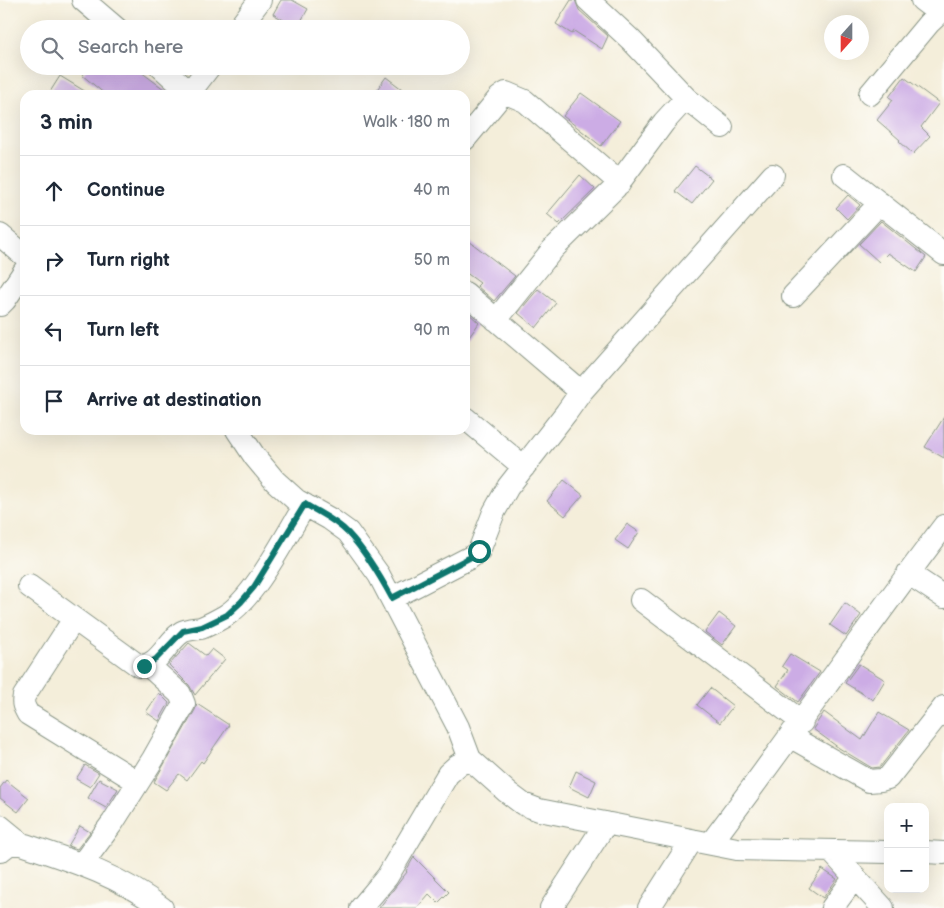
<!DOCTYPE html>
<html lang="en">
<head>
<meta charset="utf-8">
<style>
	body { margin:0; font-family:"Balsamiq Sans",sans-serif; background:#f6f6f7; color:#1f2937 }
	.controls { position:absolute; right:15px; bottom:15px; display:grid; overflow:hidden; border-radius:10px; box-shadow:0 5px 20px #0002 }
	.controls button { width:45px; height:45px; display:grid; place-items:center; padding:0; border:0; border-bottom:1px solid #e0e1e3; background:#fff; color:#1f2937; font:25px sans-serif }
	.compass { position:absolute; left:824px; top:15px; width:45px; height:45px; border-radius:50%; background:#fff; box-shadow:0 5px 20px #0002; rotate:201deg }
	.stop { position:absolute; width:15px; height:15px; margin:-11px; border:4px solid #0f766e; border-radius:50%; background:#fff }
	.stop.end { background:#0f766e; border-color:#fff; box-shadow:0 1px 5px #0008 }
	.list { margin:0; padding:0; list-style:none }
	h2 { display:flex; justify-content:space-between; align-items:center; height:65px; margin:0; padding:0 20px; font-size:21px }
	h2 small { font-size:16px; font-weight:400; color:#747a83 }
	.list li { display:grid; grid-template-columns:32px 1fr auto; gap:15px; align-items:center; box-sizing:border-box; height:70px; padding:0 20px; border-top:1px solid #e0e1e3 }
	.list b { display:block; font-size:19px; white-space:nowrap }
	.list em { font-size:16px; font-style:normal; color:#747a83 }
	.icon { flex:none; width:28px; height:28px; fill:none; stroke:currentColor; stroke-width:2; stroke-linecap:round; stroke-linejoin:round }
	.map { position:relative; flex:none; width:944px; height:908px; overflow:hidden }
	.search { position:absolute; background:#fff; box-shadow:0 5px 20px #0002; left:20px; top:20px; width:450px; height:55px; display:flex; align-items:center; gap:12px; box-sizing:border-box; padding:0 18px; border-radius:28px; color:#747a83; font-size:19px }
	.panel { position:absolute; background:#fff; box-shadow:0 5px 20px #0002; left:20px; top:90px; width:450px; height:345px; border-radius:15px }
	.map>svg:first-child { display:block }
	.building { fill:#ccace5 }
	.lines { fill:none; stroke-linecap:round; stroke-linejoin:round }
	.street-casing { stroke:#8a9687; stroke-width:24 }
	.street { stroke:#fff; stroke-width:22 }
	.route { stroke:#0f766e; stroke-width:6 }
</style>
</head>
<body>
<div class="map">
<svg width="944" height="908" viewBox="0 0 944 908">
	<rect width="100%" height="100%" fill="#fdfcf7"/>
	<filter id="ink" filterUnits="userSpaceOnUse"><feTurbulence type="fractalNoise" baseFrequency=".02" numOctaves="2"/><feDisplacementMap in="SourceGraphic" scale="10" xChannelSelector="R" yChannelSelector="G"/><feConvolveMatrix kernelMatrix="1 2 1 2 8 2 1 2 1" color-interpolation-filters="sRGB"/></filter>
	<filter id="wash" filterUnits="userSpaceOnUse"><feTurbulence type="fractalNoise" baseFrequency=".0096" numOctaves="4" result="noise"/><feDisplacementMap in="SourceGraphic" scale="20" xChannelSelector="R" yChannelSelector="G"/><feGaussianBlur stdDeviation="1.12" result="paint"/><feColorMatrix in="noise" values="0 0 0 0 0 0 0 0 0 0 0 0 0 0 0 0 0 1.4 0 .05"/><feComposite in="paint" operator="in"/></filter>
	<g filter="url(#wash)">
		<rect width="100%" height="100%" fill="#f4eeda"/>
		<g id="blocks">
			<path class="building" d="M281 0H292L308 9 297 28 273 14Z
				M571 0H575L579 10 608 36 602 49 574 31 572 34 556 24Z
				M89 66H133L172 95H106L82 75Z
				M60 76 91 95H48Z
				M386 77 410 95H373Z
				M904 77 939 103 921 127 930 136 913 154 899 141 900 140 877 120 893 100 889 97Z
				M581 93 620 121 601 146 563 116Z
				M695 166 712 179 692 204 675 191Z
				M580 175 595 189 559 224 547 214Z
				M848 195 860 205 847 219 836 208Z
				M881 221 926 257 916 272 888 253 879 262 859 244Z
				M465 238 515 276 494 301 477 286 480 283 465 272Z
				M538 289 556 303 536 328 518 313Z
				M465 310 479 323 465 343Z
				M944 417V458L925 447Z
				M564 480 583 495 565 516 547 501Z
				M627 524 639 532 628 549 615 540Z
				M845 603 861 615 846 636 830 625Z
				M719 613 736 626 722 645 705 632Z
				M189 643 206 656 212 649 225 659 195 695 189 685 169 665Z
				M790 654 820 672 798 702 777 686 788 670 782 666Z
				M859 664 885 680 873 700 845 683Z
				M710 688 733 706 720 723 697 705Z
				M159 693 169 703 159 721 146 712Z
				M197 704 229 725 203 763 201 761 187 780 179 774 166 790 154 782 195 710Z
				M824 712 862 740 879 712 909 730 880 767 872 768 839 748 813 729Z
				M85 765 99 773 90 787 76 779Z
				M576 771 596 781 589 797 569 787Z
				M99 779 118 789 106 808 88 798Z
				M6 780 29 798 18 812 0 798V788Z
				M80 826 90 832 77 849 68 846Z
				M414 857 449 892 438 903 429 894 417 908H379L407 872 406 871Z
				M822 869 837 879 823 898 809 888Z"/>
		</g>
	</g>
	<g filter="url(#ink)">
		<use href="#blocks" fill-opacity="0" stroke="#8a9687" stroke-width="1"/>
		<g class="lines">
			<g class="street-casing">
				<path id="street" d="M83 0 117 29
					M588 0 631 40 686 98 722 127
					M922 0 939 13
					M238 29 260 0
					M160 66 192 95
					M190 92 210 66
					M870 94 929 23 944 9
					M465 139 499 98 506 93 525 101 620 183
					M844 175 944 254
					M0 235 25 256
					M465 293 581 392
					M793 296 880 203
					M0 305 5 300 25 270
					M496 320 553 249 615 188 664 122 686 98
					M465 418 524 467
					M237 430 255 457 275 481 296 500 330 519 348 532 379 575 458 727 470 759 507 792 523 804 539 810 737 849 888 852
					M908 573 944 597
					M29 586 139 666C158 668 168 640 182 632 187 629 195 629 201 628 209 625 218 620 225 616 255 598 286 535 305 505
					M392 598 471 557 479 551 494 512 508 487 566 413 581 392 773 175
					M641 600 802 722
					M74 619 24 696C22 704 24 707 28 714L138 782
					M791 737 869 781 881 780 888 778 944 707
					M0 826 22 844
					M711 843C790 738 865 630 944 526
					M0 851 9 844H22C73 861 118 875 162 908
					M831 851 883 908
					M925 852 944 853
					M82 864 113 822 153 759 184 704 180 694 148 665
					M361 908 387 877 448 774 458 765 470 759
					M551 908 606 823
					M649 908 692 840
					M832 908 855 877"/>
			</g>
			<use href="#street" class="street"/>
		</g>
	</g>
	<g class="lines" filter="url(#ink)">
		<path class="route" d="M144 666 156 659 183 631 202 627 227 615 241 602 254 587 305 504C319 513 336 520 348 533 365 551 380 576 392 598L471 557 479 551"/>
	</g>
</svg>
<div class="controls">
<button>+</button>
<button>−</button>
</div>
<svg class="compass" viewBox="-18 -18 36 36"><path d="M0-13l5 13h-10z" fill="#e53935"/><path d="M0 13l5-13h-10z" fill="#747a83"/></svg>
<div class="stop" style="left:479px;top:551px"></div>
<div class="stop end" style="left:144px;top:666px"></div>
<div class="search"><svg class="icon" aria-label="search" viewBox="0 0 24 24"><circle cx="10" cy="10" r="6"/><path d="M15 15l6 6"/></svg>Search here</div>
<section class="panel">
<h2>3 min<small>Walk · 180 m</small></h2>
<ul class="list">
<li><svg class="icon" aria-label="ahead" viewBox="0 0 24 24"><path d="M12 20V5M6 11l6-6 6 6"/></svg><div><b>Continue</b></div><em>40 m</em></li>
<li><svg class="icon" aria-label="right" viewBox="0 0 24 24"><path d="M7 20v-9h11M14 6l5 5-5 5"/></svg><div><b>Turn right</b></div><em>50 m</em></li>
<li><svg class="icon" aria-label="left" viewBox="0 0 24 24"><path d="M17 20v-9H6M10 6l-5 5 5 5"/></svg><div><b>Turn left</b></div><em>90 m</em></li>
<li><svg class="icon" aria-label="arrive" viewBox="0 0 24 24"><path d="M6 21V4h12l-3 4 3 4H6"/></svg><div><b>Arrive at destination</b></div></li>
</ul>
</section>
</div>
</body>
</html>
